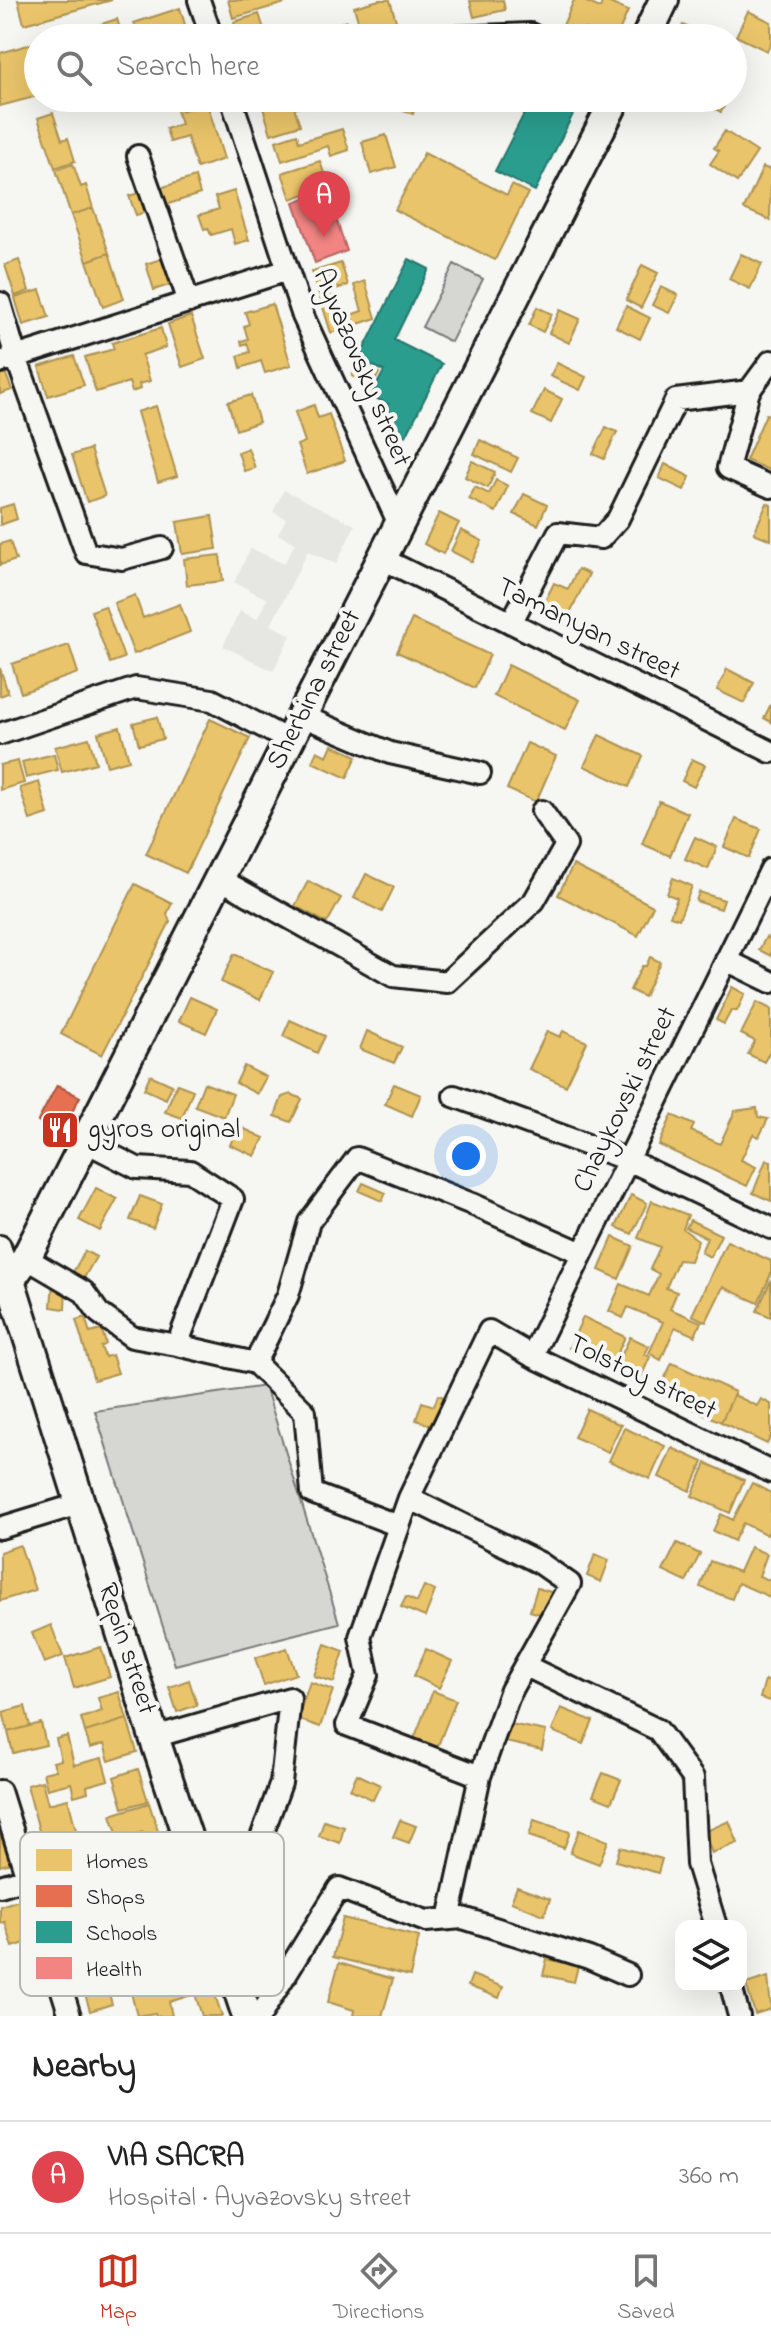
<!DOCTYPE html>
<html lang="en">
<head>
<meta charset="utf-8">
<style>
	body { margin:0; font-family:"Indie Flower",sans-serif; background:#f2f2f2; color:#222 }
	.controls { position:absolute; right:24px; bottom:24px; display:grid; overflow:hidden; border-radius:16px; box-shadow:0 8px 32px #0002 }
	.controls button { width:72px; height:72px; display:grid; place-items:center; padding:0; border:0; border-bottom:2px solid #e0e0e0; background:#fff; color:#222; font:40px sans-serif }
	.you { position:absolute; left:466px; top:1156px; width:28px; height:28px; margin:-20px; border:6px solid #fff; border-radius:50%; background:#1a73e8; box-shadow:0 0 0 12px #1a73e833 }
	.badge { display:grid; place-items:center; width:52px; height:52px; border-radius:50%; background:#c8321e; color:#fff; font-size:26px; font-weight:700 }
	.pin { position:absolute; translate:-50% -66px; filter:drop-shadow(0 2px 4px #0008) }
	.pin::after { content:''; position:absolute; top:42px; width:28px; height:24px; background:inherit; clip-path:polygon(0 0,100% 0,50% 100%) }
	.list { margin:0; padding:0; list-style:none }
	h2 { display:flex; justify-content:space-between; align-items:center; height:104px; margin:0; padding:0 32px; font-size:34px }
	h2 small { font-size:26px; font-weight:400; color:#767676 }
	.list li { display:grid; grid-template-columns:52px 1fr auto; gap:24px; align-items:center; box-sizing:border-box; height:112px; padding:0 32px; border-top:2px solid #e0e0e0 }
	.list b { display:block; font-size:30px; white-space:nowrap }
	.list p { margin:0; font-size:26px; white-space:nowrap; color:#767676 }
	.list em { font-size:26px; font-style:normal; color:#767676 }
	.icon { flex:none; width:44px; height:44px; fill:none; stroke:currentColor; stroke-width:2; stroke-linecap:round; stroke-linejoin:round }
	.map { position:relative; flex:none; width:771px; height:2016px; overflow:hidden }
	.search { position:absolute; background:#fff; box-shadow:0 8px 32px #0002; left:24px; right:24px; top:24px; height:88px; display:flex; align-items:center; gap:20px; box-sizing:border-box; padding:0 28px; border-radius:44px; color:#767676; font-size:30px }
	.sheet { height:216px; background:#fff }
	nav { display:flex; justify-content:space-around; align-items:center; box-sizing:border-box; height:112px; border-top:2px solid #e0e0e0; background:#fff; font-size:22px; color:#767676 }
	nav a { display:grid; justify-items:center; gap:4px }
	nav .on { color:#c8321e }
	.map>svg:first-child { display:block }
	.built { fill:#e6e6e2 }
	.green { fill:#d6d6d2; stroke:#797977; stroke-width:2 }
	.homes { fill:#e9c46a; stroke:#ac9253; stroke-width:2 }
	.shops { fill:#e76f51; stroke:#aa5641; stroke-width:2 }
	.schools { fill:#2a9d8f; stroke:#26766c; stroke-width:2 }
	.health { fill:#f28482; stroke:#b26563; stroke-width:2 }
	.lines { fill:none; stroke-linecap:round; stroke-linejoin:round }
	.street-casing { stroke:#1c1c1c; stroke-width:26 }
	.secondary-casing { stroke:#1c1c1c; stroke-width:34 }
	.street { stroke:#f6f6f2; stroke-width:20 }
	.secondary { stroke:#f6f6f2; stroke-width:28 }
	.labels { text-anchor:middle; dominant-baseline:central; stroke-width:8; stroke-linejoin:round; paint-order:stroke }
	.street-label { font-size:28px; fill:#1c1c1c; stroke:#f6f6f2 }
	.poi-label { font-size:28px; fill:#1c1c1c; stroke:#f6f6f2; text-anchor:start }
	.key { fill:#f6f6f2; stroke:#b5b5b2; stroke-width:2 }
	.key-label { font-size:22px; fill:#1c1c1c }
</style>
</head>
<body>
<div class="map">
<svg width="771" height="2016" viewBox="0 0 771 2016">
	<rect width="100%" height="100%" fill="#f6f6f2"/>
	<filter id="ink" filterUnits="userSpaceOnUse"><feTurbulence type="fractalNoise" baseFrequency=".0125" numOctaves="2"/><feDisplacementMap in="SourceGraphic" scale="16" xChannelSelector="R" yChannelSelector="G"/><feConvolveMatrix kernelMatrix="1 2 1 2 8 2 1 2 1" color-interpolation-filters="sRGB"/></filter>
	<g filter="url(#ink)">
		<path class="built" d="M284 490 355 525 336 564 308 551 271 625 291 635 273 671 223 646 240 611 257 619 267 599 234 582 251 548 284 564 295 543 278 534 286 519 273 512Z"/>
		<path class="green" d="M454 264 483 279 451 342 422 327Z
			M265 1386 339 1623 175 1665 95 1411Z"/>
		<path class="homes" d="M18 0H112L24 24Z
			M228 0H284L285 3 233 18Z
			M379 0H390L399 31 374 38H363L354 7Z
			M503 0 505 10 474 17 470 1Z
			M574 0H582L600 8 603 0 628 11 616 38H606L584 29 581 38 561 30Z
			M180 8 189 38H139L134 23Z
			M748 11 771 22V43L767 51 736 36Z
			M259 14 267 38H239L234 22Z
			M117 19 123 38H86L83 30Z
			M347 21 352 38H328L325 27Z
			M683 25 707 38H676Z
			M35 43 38 55V96L0 106V53Z
			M260 98H291L300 125 271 134Z
			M294 98H330L332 105 320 108 317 102 297 108Z
			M404 98H417L413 114 401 110Z
			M705 98H724L727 100 721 112 703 102Z
			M207 103 224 159 197 168 187 137 170 142 166 129 181 124 177 112Z
			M53 113 62 140 68 138 75 161 55 168 38 118Z
			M342 129 349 150 331 156 328 146 282 161 276 141 297 134 299 142Z
			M725 131 757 152 737 182 710 164 719 151 714 148Z
			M386 135 396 167 371 174 362 142Z
			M424 153 507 195 512 185 528 193 495 260 395 210Z
			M320 161 328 186 291 199 282 173Z
			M73 164 81 187 86 185 93 208 71 215 56 170Z
			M763 167 771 170 770 220 744 209Z
			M195 177 200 194 162 206 157 189Z
			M146 191 152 210 136 215 129 196Z
			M234 191 249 240 235 244 231 229 211 235 208 228 204 229 199 215 219 209 215 197Z
			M93 208 109 253 87 261 71 215Z
			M109 253 124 299 103 307 87 261Z
			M741 254 762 264 750 289 729 279Z
			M167 257 175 283 154 290 146 264Z
			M19 260 29 291 15 296 5 265Z
			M341 263 348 285 330 291 339 319 362 311 354 285 365 281 376 318 331 333 312 272Z
			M642 265 658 273 641 308 626 300Z
			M661 287 678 295 669 313 652 305Z
			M40 290 49 317 23 325 15 298Z
			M272 304 291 365 265 373 261 361 241 368 238 356 250 352 247 343 242 345 241 341 248 339 244 326 249 324 245 312Z
			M626 306 650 318 640 339 616 327Z
			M537 307 552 314 543 332 529 325Z
			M560 310 580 319 569 343 549 333Z
			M191 316 205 359 182 367 168 324Z
			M161 328 166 347 142 355 150 381 139 384 140 389 132 392 129 382 96 392 85 357 114 349 112 343Z
			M74 356 84 385 48 396 39 367Z
			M359 363 379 373 372 387 352 376Z
			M557 363 586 377 580 390 550 376Z
			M5 372 12 390 0 394V373Z
			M544 390 562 399 551 423 532 414Z
			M251 395 259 422 236 430 228 402Z
			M314 405 318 418 329 414 345 461 307 474 297 445 305 442 295 412Z
			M156 406 177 476 158 482 137 412Z
			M766 414 771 416V471L746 460Z
			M606 427 617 432 604 459 593 454Z
			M480 440 518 458 511 472 474 454Z
			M248 448 255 468 244 471 238 452Z
			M90 449 105 496 87 502 72 455Z
			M472 461 495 472 488 488 465 477Z
			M665 464 690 477 684 490 659 478Z
			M496 480 508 486 496 512 469 499 475 487 489 494Z
			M524 494 547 505 538 525 514 514Z
			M767 503 771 505V540L754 533Z
			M13 504 17 519 0 525V508Z
			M439 513 459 523 443 554 424 544Z
			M212 516 217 549 182 554 177 522Z
			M461 530 482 541 472 562 451 551Z
			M10 541 16 560 0 565V544Z
			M220 555 223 581 187 585 184 559Z
			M578 569 589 574 567 619 542 607 554 583 568 589Z
			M135 595 143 618 180 604 190 632 134 654 114 603Z
			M105 606 124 658 110 663 91 611Z
			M412 619 490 655 475 688 397 652Z
			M69 645 78 673 21 693 12 664Z
			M508 665 580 700 565 730 494 696Z
			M0 668 8 693 0 696Z
			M727 669 754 683 744 703 717 690Z
			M771 704V722L764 718Z
			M157 717 163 739 139 745 133 723Z
			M210 719 250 738 186 873 146 854Z
			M120 727 129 760 107 766 98 733Z
			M599 735 643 756 629 787 584 766Z
			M89 738 96 763 62 772 55 747Z
			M527 743 556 756 536 802 507 789Z
			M332 745 357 756 347 778 312 762 317 751 327 756Z
			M54 754 58 770 26 778 22 762Z
			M692 759 705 765 694 787 682 781Z
			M18 761 24 783 0 790V765Z
			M39 782 48 814 30 820 20 788Z
			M659 801 688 813 670 856 642 844Z
			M736 819 761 829 749 858 724 847Z
			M695 837 717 847 708 869 685 859Z
			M573 865 653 906 638 936 558 895Z
			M366 874 394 887 382 912 354 898Z
			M673 878 692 886 679 919 670 916 677 898 667 894Z
			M308 881 341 898 327 923 295 906Z
			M135 884 172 903 167 914 170 922 102 1055 61 1034Z
			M699 892 724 900 721 909 696 901Z
			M766 937 771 939V956L759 950Z
			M234 954 273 972 260 1000 221 982Z
			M650 957 660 962 644 997 630 990 642 966H646Z
			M732 987 745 994 737 1011H731L724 1024 716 1020Z
			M190 997 217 1009 206 1033 179 1021Z
			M757 1002 771 1009V1049L764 1062 748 1054 755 1041 741 1034Z
			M290 1020 325 1036 317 1053 283 1036Z
			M367 1031 402 1047 394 1063 360 1049Z
			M547 1031 560 1037 563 1031 587 1042 566 1086 529 1069Z
			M244 1066 266 1077 257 1094 236 1083Z
			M150 1075 172 1085 166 1099 144 1089Z
			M204 1083 233 1094 224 1117 195 1106Z
			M177 1084 193 1090 182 1118 165 1112Z
			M394 1084 421 1095 412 1116 385 1104Z
			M291 1094 302 1099 291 1122 275 1116 282 1097Z
			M757 1108 758 1117 768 1119 759 1137 753 1134 741 1160 756 1167 747 1186 659 1145 672 1115 694 1125 691 1131 720 1144 735 1111Z
			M238 1126 264 1138 255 1156 230 1145Z
			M766 1160 771 1162V1201L753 1193Z
			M363 1183 386 1193 382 1201 359 1191Z
			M96 1188 117 1199 100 1231 79 1220Z
			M631 1195 647 1203 632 1234 616 1227Z
			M140 1196 162 1204 153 1228 130 1220Z
			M652 1201 688 1215 683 1229 698 1240 690 1261 678 1260 666 1288 677 1292 670 1309 701 1322 695 1336 675 1327 661 1360 649 1353 663 1322 628 1307 623 1318 609 1311 621 1284 649 1296 659 1274 650 1269 660 1247 638 1238Z
			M690 1220 721 1235 710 1257 701 1252 707 1238 686 1228Z
			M613 1237 633 1246 619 1279 599 1270Z
			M727 1241 771 1261V1274L758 1303 723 1287 706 1322 692 1315Z
			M85 1251 96 1257 84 1278 73 1272Z
			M771 1280V1317L757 1311Z
			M53 1281 66 1286 65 1309 51 1307Z
			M85 1317 90 1333 102 1330 106 1344 101 1347 105 1357 112 1355 118 1373 94 1380 76 1320Z
			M583 1317 625 1337 611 1367 569 1348Z
			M630 1337 649 1346 645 1354 650 1357 638 1384 613 1373Z
			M672 1363 735 1392 721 1422 658 1392Z
			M438 1395 446 1398 436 1427 416 1420 422 1402 434 1406Z
			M734 1395 757 1406 761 1399 771 1404V1436L767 1444 721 1422Z
			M587 1409 621 1425 608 1452 574 1437Z
			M624 1428 665 1446 650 1479 609 1461Z
			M672 1448 703 1462 690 1491 659 1477Z
			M706 1463 744 1480 730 1513 692 1496Z
			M752 1483 771 1493V1527L767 1535 743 1523 734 1541 713 1531 721 1514 733 1520Z
			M677 1543 700 1554 686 1582 663 1571Z
			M20 1545 35 1590 0 1601V1552Z
			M750 1547 767 1554 759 1576 771 1581 770 1597 738 1583 732 1599 700 1587 710 1561 739 1572Z
			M595 1554 609 1560 601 1582 587 1576Z
			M424 1586 435 1591 425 1617 401 1607 406 1597 417 1602Z
			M537 1588 554 1593 547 1616 530 1611Z
			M51 1625 63 1656 44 1663 32 1633Z
			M325 1644 344 1651 334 1682 314 1676Z
			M101 1647 110 1677 74 1688 65 1658Z
			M287 1648 296 1674 264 1685 255 1658Z
			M426 1649 452 1661 439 1688 414 1676Z
			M189 1680 197 1705 177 1712 169 1687Z
			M765 1680 771 1682V1701L760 1698Z
			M310 1682 333 1690 320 1727 297 1719Z
			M433 1691 456 1700 437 1748 414 1739Z
			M119 1692 127 1719 85 1732 81 1718 102 1711 98 1698Z
			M25 1706 30 1726 8 1732 3 1712Z
			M561 1708 593 1721 583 1744 552 1731Z
			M127 1719 137 1752 109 1761 104 1744 90 1748 85 1732Z
			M41 1723 46 1745 13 1753 8 1732Z
			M505 1723 546 1731 542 1750 501 1741Z
			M67 1736 74 1765 102 1758 108 1780 87 1786 88 1792 74 1796 71 1783 47 1789 43 1773 56 1770 53 1762 61 1760 56 1739Z
			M138 1769 148 1801 123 1808 114 1777Z
			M603 1773 621 1780 611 1803 593 1796Z
			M357 1774 380 1785 373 1800 350 1789Z
			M42 1781 48 1804 68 1799 77 1834 71 1835 73 1841 59 1845 57 1838 42 1842 27 1785Z
			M149 1803 164 1850 150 1854 143 1832 119 1839 111 1815Z
			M400 1820 416 1826 409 1843 393 1837Z
			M534 1820 570 1832 564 1848 529 1836Z
			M324 1821 344 1827 340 1843 319 1836Z
			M729 1821 738 1843 712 1853 704 1832Z
			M0 1826 11 1863 0 1866Z
			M579 1830 608 1841 599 1864 570 1853Z
			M620 1847 662 1859 658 1873 616 1861Z
			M517 1887 550 1899 544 1915 511 1902Z
			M19 1900 31 1941 13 1947 5 1922 0 1923V1906Z
			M343 1918 419 1937 410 1976 333 1957Z
			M188 1926 191 1938 160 1946 169 1981 191 1975 195 1994 169 2002 172 2016H156L155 2013 137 2016 130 1989 148 1984 136 1941Z
			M106 1951 108 1957 123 1953 127 1966 136 1963 141 1979 108 1990 112 2004 90 2011 75 1960Z
			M547 1959 578 1966 574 1982 543 1975Z
			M339 1963 393 1979 382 2016H353L354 2010 328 2002Z
			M472 1975 503 1987 499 1998 468 1986Z
			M768 1977 771 2009 755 2014 746 1984Z
			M213 1989 222 2016H202L195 1994Z"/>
		<path class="shops" d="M57 1085 80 1097 61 1133 38 1121Z"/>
		<path class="schools" d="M532 98H581L535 191 495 171Z
			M409 259 429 269 394 340 442 364 406 436 379 423 388 404 371 396 384 371 359 359Z"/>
		<path class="health" d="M333 188 341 214 335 216 347 251 315 263 294 202Z"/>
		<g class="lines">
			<g class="street-casing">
				<path id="street" d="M199 0 212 38
					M450 37 530 34 538 38
					M231 98 303 316 398 522
					M138 156 189 302
					M0 303 16 357 86 553 122 559 162 548
					M771 361 749 391 728 468 771 487
					M0 362 288 270
					M381 558 771 752
					M511 623 558 533 601 538 618 519 676 400 749 391
					M302 716 390 753 480 773
					M0 734 136 688 212 700 290 741
					M220 879 393 976 447 982 534 901 566 845 542 811
					M726 960 771 982
					M454 1096 628 1160 771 1228
					M0 1246 10 1280
					M26 1258 84 1292 99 1313 132 1337 177 1345 233 1199 190 1171 137 1168 86 1142
					M177 1345 255 1363 288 1295 309 1222 357 1158 472 1204 582 1253
					M532 1356 771 869
					M255 1363 305 1412 312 1493 399 1526
					M409 1498 360 1637 368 1675 347 1725 480 1776
					M0 1528 79 1504
					M526 1666 658 1730 693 1778 697 1864 716 1926
					M154 1737 290 1698 281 1783 254 1857 260 1940 286 1975
					M0 1791 70 2016
					M0 1886 27 1878
					M449 1919 480 1776 511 1690 570 1584 540 1563 409 1498 489 1331 532 1356 771 1472
					M731 1986 739 2016
					M260 2016 339 1888 426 1921 463 1918 589 1958 628 1975"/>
			</g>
			<g class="secondary-casing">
				<path id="secondary" d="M646 38 664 0
					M247 2016 154 1737 10 1280 26 1258 616 98"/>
			</g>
			<use href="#street" class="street"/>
			<use href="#secondary" class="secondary"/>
		</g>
	</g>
	<defs>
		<g id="restaurant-square" transform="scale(2)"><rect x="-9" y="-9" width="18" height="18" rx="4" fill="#c8321e" stroke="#f6f6f2"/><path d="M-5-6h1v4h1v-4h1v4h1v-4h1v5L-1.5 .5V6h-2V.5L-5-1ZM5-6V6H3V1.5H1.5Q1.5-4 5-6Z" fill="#fff"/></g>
	</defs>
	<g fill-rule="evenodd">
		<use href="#restaurant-square" x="60" y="1130"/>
	</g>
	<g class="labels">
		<g class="street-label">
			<text transform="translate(361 368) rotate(67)">Ayvazovsky street</text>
			<text transform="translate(588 630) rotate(26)">Tamanyan street</text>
			<text transform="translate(315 690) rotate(-63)">Sherbina street</text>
			<text transform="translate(626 1100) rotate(-64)">Chaykovski street</text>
			<text transform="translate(642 1378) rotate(26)">Tolstoy street</text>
			<text transform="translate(126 1649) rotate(72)">Repin street</text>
		</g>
		<g class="poi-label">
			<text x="88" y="1130">gyros original</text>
		</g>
	</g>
	<rect x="20" y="1832" width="264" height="164" rx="12" class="key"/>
	<rect x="36" y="1849" width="36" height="22" fill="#e9c46a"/>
	<rect x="36" y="1885" width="36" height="22" fill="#e76f51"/>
	<rect x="36" y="1921" width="36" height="22" fill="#2a9d8f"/>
	<rect x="36" y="1957" width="36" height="22" fill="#f28482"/>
	<g class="key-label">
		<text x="86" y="1868">Homes</text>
		<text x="86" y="1904">Shops</text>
		<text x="86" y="1940">Schools</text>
		<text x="86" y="1976">Health</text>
	</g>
</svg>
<div class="controls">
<button><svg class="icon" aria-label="layers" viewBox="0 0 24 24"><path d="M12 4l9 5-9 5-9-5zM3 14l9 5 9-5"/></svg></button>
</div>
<div class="you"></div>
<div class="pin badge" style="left:324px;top:237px;background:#e0444e">A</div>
<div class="search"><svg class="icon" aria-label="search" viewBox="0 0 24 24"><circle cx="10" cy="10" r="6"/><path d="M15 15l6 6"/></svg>Search here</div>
</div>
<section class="sheet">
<h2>Nearby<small></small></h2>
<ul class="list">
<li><span class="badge" style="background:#e0444e">A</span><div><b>VIA SACRA</b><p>Hospital · Ayvazovsky street</p></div><em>360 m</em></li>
</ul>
</section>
<nav>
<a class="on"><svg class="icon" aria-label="map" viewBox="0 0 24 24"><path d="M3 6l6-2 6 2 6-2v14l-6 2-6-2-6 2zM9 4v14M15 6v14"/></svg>Map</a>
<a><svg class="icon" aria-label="directions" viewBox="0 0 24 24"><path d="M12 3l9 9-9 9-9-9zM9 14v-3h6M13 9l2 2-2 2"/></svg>Directions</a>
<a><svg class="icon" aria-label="saved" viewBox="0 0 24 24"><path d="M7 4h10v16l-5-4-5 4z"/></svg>Saved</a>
</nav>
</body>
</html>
